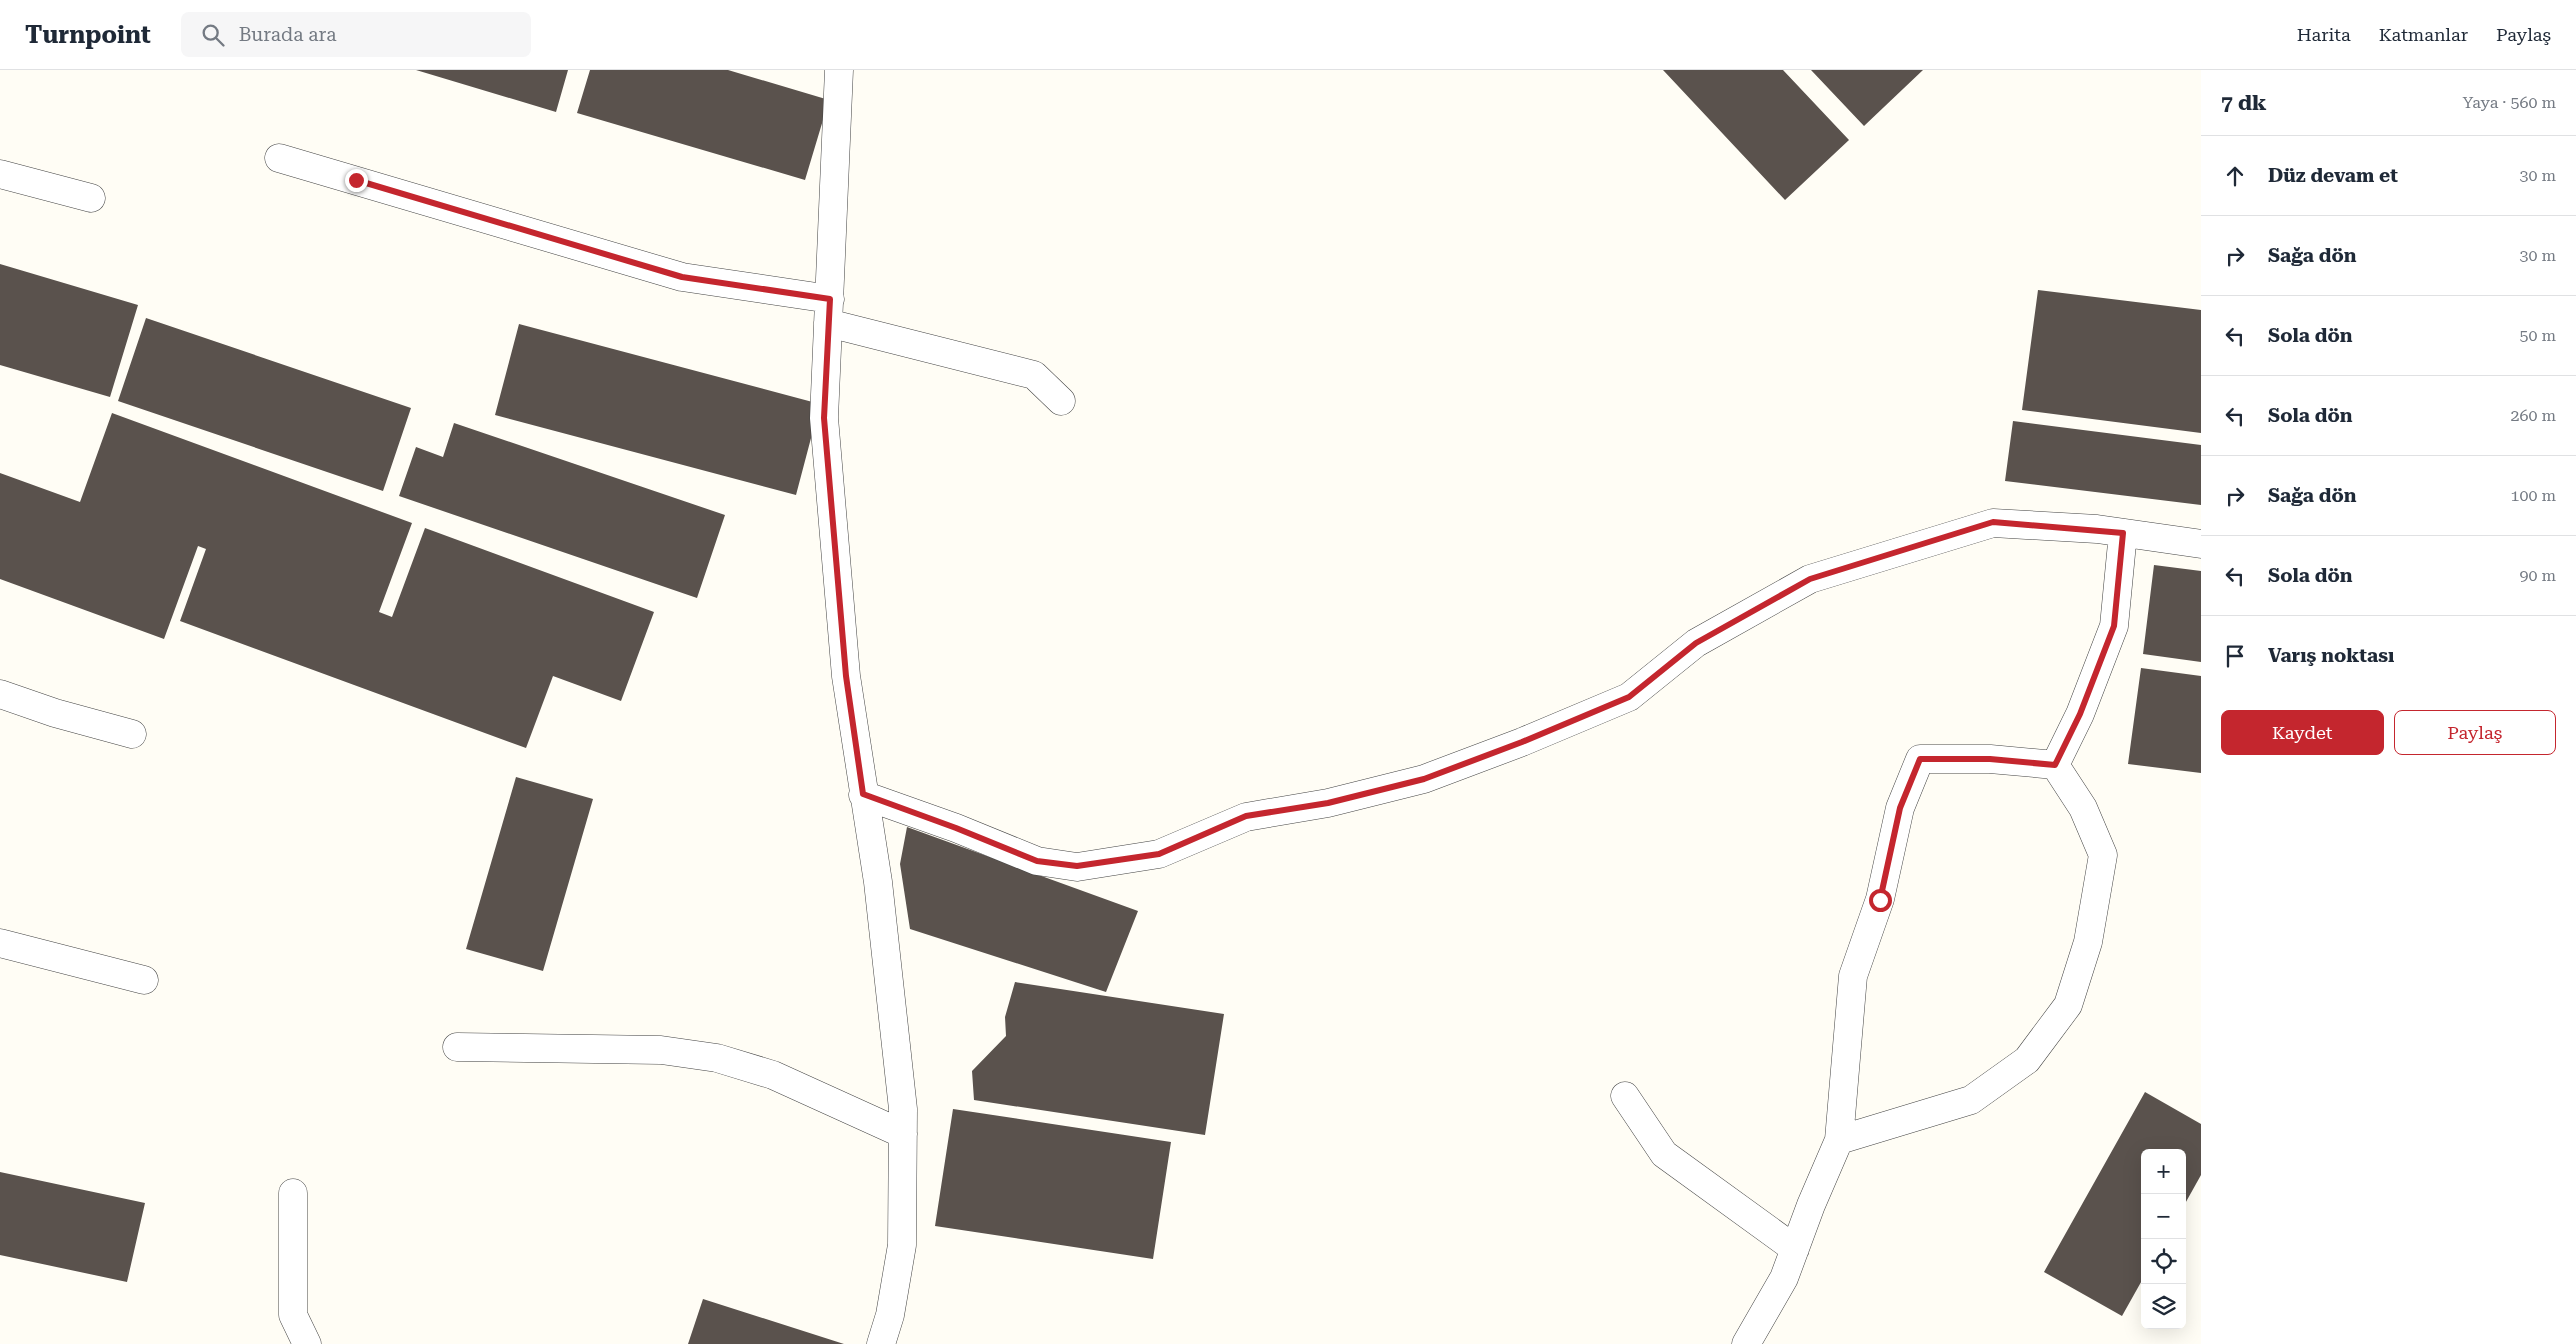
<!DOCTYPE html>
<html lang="tr">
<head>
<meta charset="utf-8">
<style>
	body { margin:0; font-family:"Roboto Serif",serif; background:#f6f6f7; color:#1f2937 }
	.controls { position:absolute; right:15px; bottom:15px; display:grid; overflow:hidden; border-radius:8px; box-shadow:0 5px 20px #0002 }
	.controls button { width:45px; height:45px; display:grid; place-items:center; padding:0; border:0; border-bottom:1px solid #e0e1e3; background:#fff; color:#1f2937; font:25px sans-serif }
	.stop { position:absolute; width:15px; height:15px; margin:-11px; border:4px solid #c4262e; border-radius:50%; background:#fff }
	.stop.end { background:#c4262e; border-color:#fff; box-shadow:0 1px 5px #0008 }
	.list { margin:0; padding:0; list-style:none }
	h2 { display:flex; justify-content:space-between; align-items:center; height:65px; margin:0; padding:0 20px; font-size:21px }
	h2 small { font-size:16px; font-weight:400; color:#747a83 }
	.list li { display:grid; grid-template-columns:32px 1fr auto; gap:15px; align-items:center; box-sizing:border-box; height:80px; padding:0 20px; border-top:1px solid #e0e1e3 }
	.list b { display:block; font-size:19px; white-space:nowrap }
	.list em { font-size:16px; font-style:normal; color:#747a83 }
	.actions { display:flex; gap:10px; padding:15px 20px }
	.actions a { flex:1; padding:11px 0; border:1px solid #c4262e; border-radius:8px; text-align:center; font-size:18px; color:#c4262e }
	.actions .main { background:#c4262e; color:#fff }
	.icon { flex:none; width:28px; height:28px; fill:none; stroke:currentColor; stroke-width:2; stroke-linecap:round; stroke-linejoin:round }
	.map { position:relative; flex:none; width:2201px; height:1274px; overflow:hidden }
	header { display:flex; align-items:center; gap:30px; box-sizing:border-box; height:70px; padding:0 25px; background:#fff; border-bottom:1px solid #e0e1e3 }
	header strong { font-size:24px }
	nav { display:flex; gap:28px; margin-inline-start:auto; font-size:18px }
	.search { width:350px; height:45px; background:#f6f6f7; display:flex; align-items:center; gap:12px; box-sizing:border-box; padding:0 18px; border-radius:8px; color:#747a83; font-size:19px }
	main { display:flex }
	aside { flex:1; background:#fff }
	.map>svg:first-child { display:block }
	.building { fill:#5a524d }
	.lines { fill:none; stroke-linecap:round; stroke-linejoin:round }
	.minor-casing { stroke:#444; stroke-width:29 }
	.minor { stroke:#fff; stroke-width:28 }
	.route { stroke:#c4262e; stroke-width:6 }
</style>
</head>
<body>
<header>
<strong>Turnpoint</strong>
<div class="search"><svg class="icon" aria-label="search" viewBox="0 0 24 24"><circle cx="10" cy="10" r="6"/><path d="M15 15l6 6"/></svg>Burada ara</div>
<nav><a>Harita</a><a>Katmanlar</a><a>Paylaş</a></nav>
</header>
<main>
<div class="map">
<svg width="2201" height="1274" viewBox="0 0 2201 1274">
	<rect width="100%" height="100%" fill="#fffdf5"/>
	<path class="building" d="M416 0H568L556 42Z
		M590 0H728L829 30 805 110 577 43Z
		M1663 0H1783L1849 70 1785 130Z
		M1811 0H1923L1864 56Z
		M0 194 138 235 110 327 0 295Z
		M2038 220 2201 240V363L2022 340Z
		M146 248 411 338 383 421 118 331Z
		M519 254 820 334 796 425 495 345Z
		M112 343 412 453 379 542 392 547 425 458 654 542 621 631 553 606 526 678 180 551 206 479 198 476 164 569 0 509V403L80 432Z
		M2013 351 2201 375V435L2005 411Z
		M454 353 725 445 697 528 399 426 416 377 443 387Z
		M2154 495 2201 501V592L2143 584Z
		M2141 598 2201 606V703L2128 694Z
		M516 707 593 729 543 901 466 879Z
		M907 757 1138 841 1106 922 910 859 900 794Z
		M1015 912 1224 944 1205 1065 974 1030 972 1001 1006 966 1005 947Z
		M2145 1022 2201 1054V1105L2182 1139V1083H2145V1205L2122 1246 2044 1202Z
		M953 1039 1171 1072 1153 1189 935 1156Z
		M0 1102 145 1133 127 1212 0 1185Z
		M703 1229 844 1274H688Z"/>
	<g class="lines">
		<g class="minor-casing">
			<path id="minor" d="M839 0 824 348 846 606 878 812 903 1039 902 1175 890 1245 881 1274
				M279 88 682 207 830 229
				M0 104 91 128
				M828 253 1034 305 1061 331
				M0 624 55 643 132 664
				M863 725 956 758 1037 791 1077 797 1159 784 1246 747 1328 733 1424 709 1522 672 1629 627 1696 573 1810 509 1993 453 2097 459 2201 474
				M0 873 144 910
				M457 977 661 980 717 988 773 1005 903 1064
				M1625 1026 1664 1084 1795 1179
				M1839 1070 1971 1030 2027 990 2068 935 2088 872 2103 785 2083 738 2055 695 2080 644 2114 556 2123 463
				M293 1123V1245L307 1274
				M1746 1274 1784 1208 1811 1135 1839 1070 1853 906 1880 829 1900 738 1920 689H1990L2055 695"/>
		</g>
		<use href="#minor" class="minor"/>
	</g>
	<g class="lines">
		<path class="route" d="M356 110 682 207 830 229 824 348 846 606 863 724 956 758 1037 791 1077 796 1159 784 1246 746 1328 733 1424 709 1522 672 1629 627 1696 573 1810 509 1993 452 2123 463 2114 556 2080 644 2055 695 1990 689H1920L1900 738 1880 830"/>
	</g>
</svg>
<div class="controls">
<button>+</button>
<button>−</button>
<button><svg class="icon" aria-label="locate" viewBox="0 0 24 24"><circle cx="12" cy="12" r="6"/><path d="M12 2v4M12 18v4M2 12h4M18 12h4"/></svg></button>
<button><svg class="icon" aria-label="layers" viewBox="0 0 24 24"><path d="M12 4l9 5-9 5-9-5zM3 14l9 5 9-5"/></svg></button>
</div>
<div class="stop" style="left:1880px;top:830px"></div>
<div class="stop end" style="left:356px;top:110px"></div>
</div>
<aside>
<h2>7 dk<small>Yaya · 560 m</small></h2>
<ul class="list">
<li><svg class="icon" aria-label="ahead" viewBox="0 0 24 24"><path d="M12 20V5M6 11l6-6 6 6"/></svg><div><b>Düz devam et</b></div><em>30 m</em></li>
<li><svg class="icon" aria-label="right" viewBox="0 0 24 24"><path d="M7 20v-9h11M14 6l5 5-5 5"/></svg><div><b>Sağa dön</b></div><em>30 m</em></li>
<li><svg class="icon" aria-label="left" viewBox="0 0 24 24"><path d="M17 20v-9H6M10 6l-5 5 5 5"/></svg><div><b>Sola dön</b></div><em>50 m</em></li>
<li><svg class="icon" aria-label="left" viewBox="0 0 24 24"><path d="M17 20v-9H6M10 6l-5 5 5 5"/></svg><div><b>Sola dön</b></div><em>260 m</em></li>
<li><svg class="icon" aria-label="right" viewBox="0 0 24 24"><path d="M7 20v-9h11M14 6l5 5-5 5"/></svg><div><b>Sağa dön</b></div><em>100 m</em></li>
<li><svg class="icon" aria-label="left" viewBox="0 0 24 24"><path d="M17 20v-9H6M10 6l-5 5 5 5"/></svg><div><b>Sola dön</b></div><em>90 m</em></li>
<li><svg class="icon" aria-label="arrive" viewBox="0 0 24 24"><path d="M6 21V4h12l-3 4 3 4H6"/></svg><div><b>Varış noktası</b></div></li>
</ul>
<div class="actions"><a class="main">Kaydet</a><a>Paylaş</a></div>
</aside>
</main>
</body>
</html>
